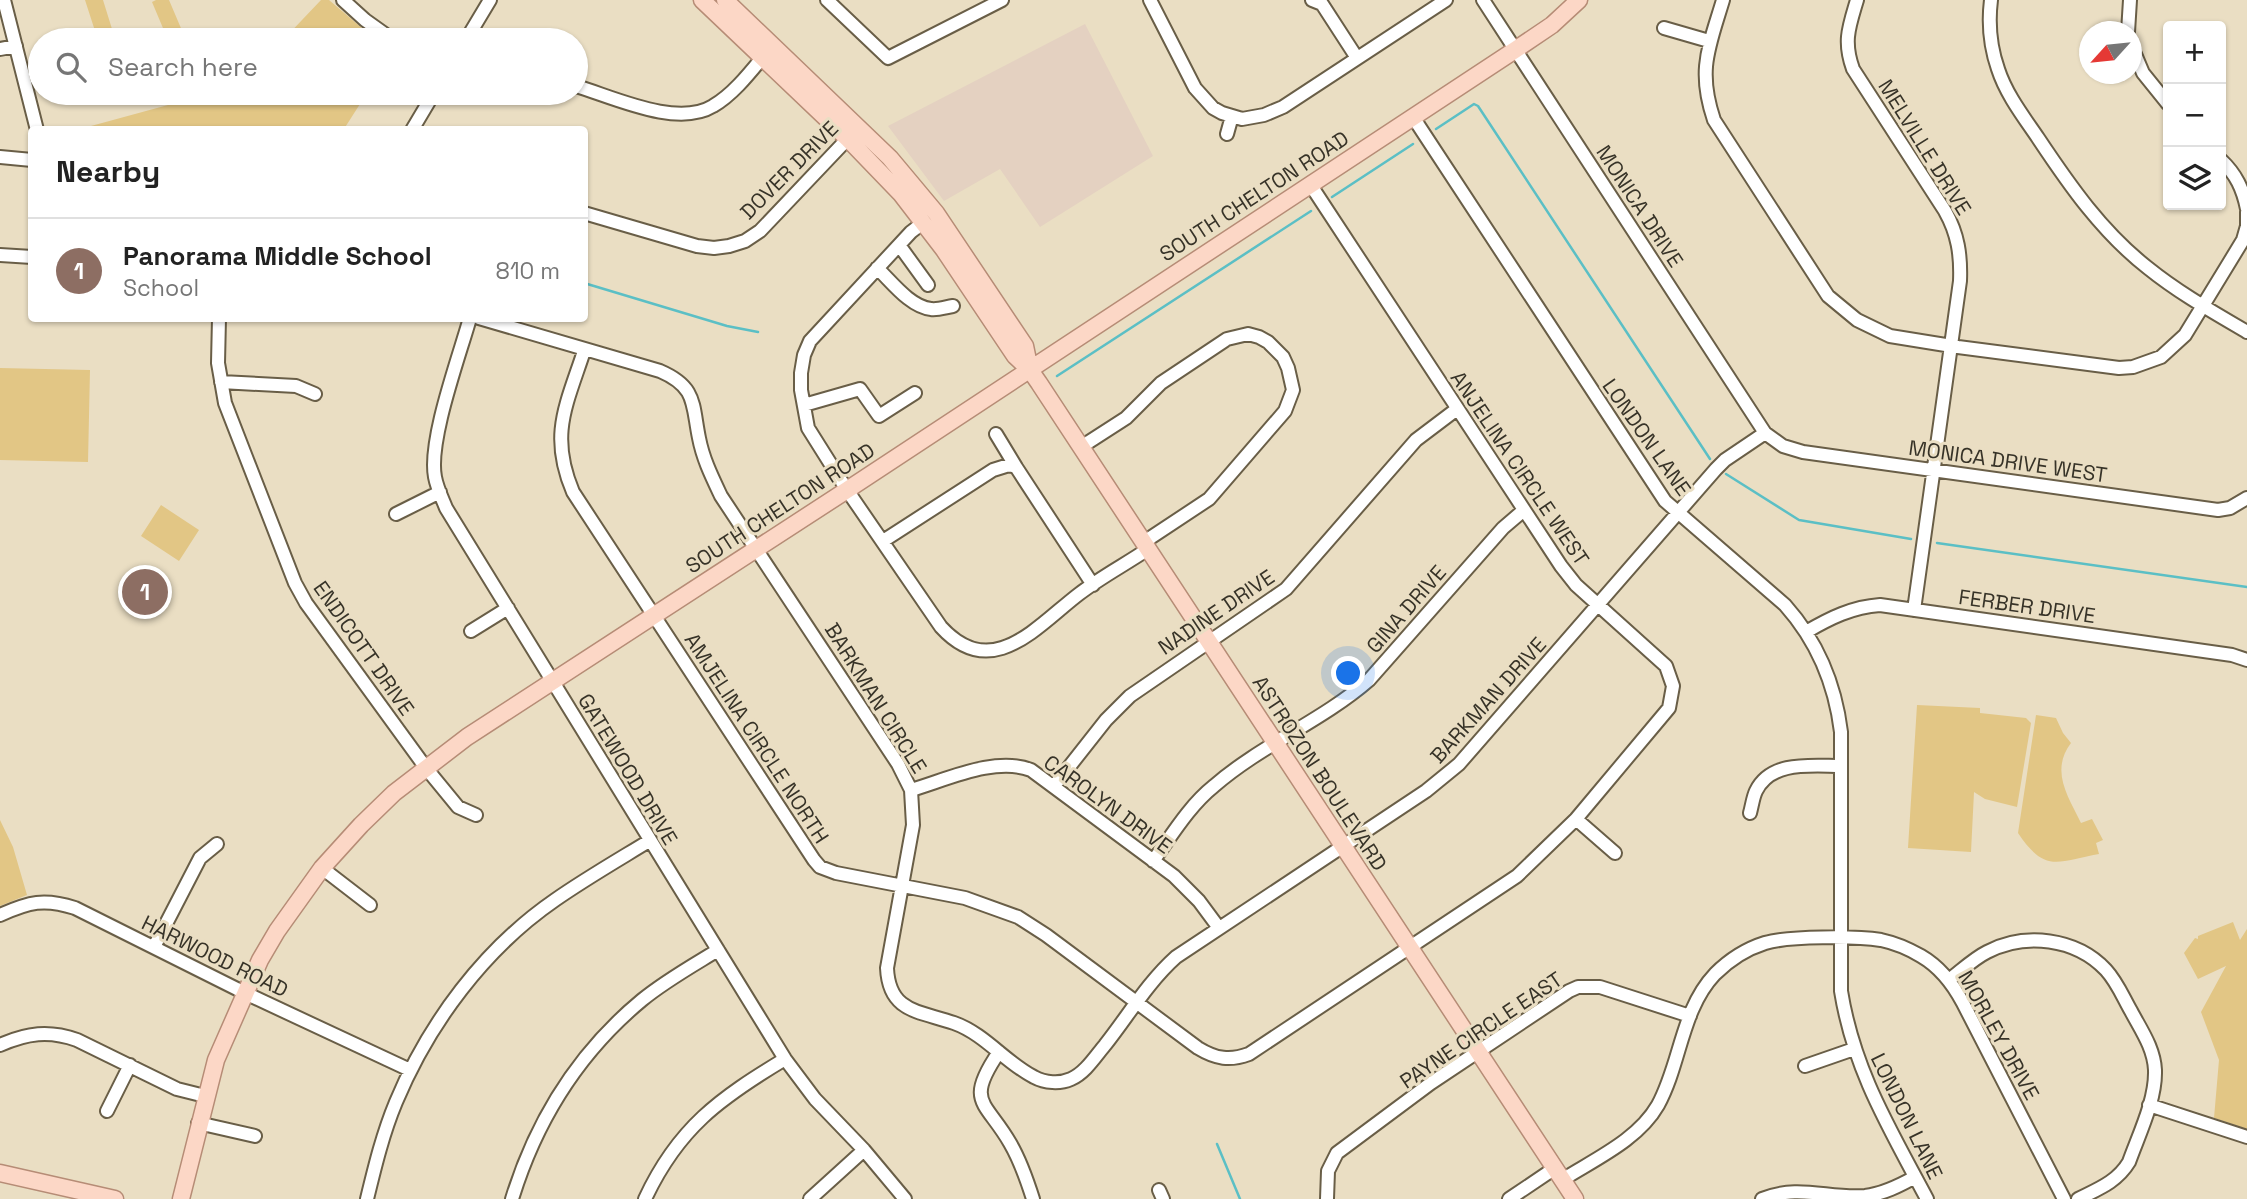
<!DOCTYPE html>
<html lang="en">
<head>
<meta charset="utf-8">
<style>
	body { margin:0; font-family:"Space Grotesk",sans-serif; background:#f2f2f2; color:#222 }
	.controls { position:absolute; right:21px; top:21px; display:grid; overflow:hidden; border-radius:7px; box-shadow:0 2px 5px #0004 }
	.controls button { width:63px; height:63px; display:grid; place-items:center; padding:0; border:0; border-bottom:2px solid #e0e0e0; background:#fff; color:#222; font:35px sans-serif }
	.compass { position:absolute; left:2079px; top:21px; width:63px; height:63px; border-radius:50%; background:#fff; box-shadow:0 2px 5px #0004; rotate:243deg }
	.you { position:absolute; left:1349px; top:674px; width:24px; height:24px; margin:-18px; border:5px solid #fff; border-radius:50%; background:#1a73e8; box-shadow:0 0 0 10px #1a73e833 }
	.badge { display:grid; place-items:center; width:46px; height:46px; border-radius:50%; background:#2e63d1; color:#fff; font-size:23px; font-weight:700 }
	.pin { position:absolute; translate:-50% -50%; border:4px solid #fff; box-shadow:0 2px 7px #0006 }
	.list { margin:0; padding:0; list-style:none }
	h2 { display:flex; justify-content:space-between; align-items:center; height:91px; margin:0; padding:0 28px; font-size:30px }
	h2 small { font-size:23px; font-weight:400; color:#767676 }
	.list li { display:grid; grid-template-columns:46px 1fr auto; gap:21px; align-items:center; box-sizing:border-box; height:105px; padding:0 28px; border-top:2px solid #e0e0e0 }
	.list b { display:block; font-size:26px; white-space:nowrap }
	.list p { margin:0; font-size:23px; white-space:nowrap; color:#767676 }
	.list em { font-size:23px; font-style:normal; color:#767676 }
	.icon { flex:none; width:38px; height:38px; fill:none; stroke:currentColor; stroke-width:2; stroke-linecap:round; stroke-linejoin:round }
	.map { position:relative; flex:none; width:2247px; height:1199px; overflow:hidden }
	.search { position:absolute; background:#fff; box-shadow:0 2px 5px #0004; left:28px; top:28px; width:560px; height:77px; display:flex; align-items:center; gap:18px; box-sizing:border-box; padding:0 24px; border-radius:38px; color:#767676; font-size:26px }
	.panel { position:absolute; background:#fff; box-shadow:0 2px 5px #0004; left:28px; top:126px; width:560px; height:196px; border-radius:7px }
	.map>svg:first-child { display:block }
	.commercial { fill:#e4d1c1 }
	.green { fill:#e2c685 }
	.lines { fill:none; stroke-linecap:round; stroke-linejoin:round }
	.stream { stroke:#5bbfc5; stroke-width:2.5 }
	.minor-casing { stroke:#695e47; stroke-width:16 }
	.major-casing { stroke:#b68c76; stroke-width:19 }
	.minor { stroke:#fff; stroke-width:12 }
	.major { stroke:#fcd7c6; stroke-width:16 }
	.labels { text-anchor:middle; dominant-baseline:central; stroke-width:6; stroke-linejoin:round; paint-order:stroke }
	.street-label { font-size:21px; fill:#373328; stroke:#eadec3 }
</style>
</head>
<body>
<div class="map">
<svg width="2247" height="1199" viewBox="0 0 2247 1199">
	<rect width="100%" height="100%" fill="#eadec3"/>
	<path class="commercial" d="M1085 24 1153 156 1040 227 1000 169 944 201 888 126Z"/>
	<path class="green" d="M85 0H103L112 29 96 34Z
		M156 0H169L186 40H168L152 2Z
		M321 0H329L376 40H283Z
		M139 28 159 31 158 40H112Z
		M212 93H367L344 129H91V126Z
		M0 368 90 370 88 462 0 460Z
		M161 505 199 530 179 561 141 536Z
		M1917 705 1980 708V713L2026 718 2031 723 2017 807 1985 799 1974 792 1971 852 1908 848Z
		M2036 715 2056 718 2063 733 2071 743C2050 771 2068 796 2081 823L2092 819 2103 840 2096 843 2099 854C2056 862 2045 873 2018 833Z
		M0 820 13 847 27 895 0 906Z
		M2233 922 2240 940 2247 929V1129L2214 1118 2219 1060 2201 1012 2226 966 2198 979 2184 953 2195 938 2198 939V936Z"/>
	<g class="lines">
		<path class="stream" d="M1436 129 1474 104 1478 106 1710 459
			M1332 197 1413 144
			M584 283 727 326 758 332
			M1057 376 1311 211
			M1726 474 1799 520 1911 539
			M1937 543 2247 587
			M1217 1144 1240 1199"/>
		<g class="minor-casing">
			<path id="minor" d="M4 0 37 130
				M343 0 365 20 393 40
				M827 0 888 58 1002 0
				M1150 0 1195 88 1213 108 1222 113 1242 119 1264 115 1283 107 1446 0
				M1312 0 1322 4 1357 58
				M1483 0 1765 433 1783 446 1803 452 2218 510 2230 508 2247 498
				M1723 0C1709 47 1697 70 1714 120L1828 296 1857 320 1890 336 1958 347 2119 368 2133 367 2161 357 2185 335 2243 240 2247 226V212
				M1857 0C1849 27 1843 41 1853 69L1945 211C1958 234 1961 255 1960 281L1914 610
				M1991 0C1988 24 1990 46 1998 69 2006 94 2023 116 2038 138 2070 186 2102 232 2148 268 2179 293 2213 312 2247 332
				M1664 28 1709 41
				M2128 32 2130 0
				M466 40 490 0
				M2132 47 2143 73 2168 104
				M0 49 16 46
				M576 86C613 97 677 128 713 106 734 94 752 70 767 52
				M1413 117 1665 501 1785 605C1818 642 1835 683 1841 732V991C1854 1071 1890 1129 1927 1199
				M412 130 434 93
				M1227 134 1232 116
				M0 157 32 160
				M2221 160C2236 174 2243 189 2247 209
				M584 213 697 246 714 248 729 246 745 241 760 231 854 132
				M924 222 911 232 810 341 804 355 801 373V390L808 428 847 490 941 627C992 683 1037 626 1079 594 1101 577 1126 564 1148 549
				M899 245 928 285
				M0 255 32 257
				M877 268C891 281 910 307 931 309 938 310 946 307 953 306
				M219 318 218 363 225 403 295 583 306 603 426 768 458 807 476 815
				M470 318C459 357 428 441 435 477 437 488 442 498 446 508L785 1059 815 1099 864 1150 905 1199
				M479 318 660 371C697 387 692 404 699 438 703 459 712 477 721 496L898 764 911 790 913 825 887 968C889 1013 920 1011 954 1023 985 1034 1006 1063 1034 1077 1045 1083 1060 1084 1071 1079 1085 1073 1095 1057 1105 1045 1128 1016 1148 982 1176 957L1426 791 1459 764 1716 469 1725 460 1765 433
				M584 351C566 406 549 435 573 492L814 860 820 867 836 873 965 898 1018 917 1046 935 1198 1048C1216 1059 1230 1061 1249 1054L1517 876 1576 819 1669 708 1673 686 1666 666 1576 585 1561 566 1310 184
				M221 382 296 386 315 394
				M804 405 860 389 879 416 915 393
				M996 434 1016 467
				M1081 447 1126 418 1161 383 1227 339 1248 334 1259 337 1268 342 1283 357 1288 368 1293 390 1285 411 1209 499 1144 542
				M396 514 440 492
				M883 541 993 470 1009 465 1016 467 1093 585
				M471 631 508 608
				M1806 632C1830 618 1852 607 1880 605L2232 655 2247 660
				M1054 786 1106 720 1130 696 1286 589 1416 440 1457 409
				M911 790C946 780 995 756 1031 770L1174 876 1199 901 1219 928
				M1750 813C1752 806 1753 797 1756 791 1771 760 1812 766 1841 766
				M1576 819 1615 853
				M1153 861C1172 835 1189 806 1214 786 1261 745 1322 721 1369 680L1503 528 1524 510
				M322 868 370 905
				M0 915C29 902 44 898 75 908L245 993 410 1070
				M154 947 200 858 217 844
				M1949 980C1961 971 1973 959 1987 952 2025 932 2076 938 2106 970 2117 982 2123 997 2131 1011 2141 1030 2154 1048 2155 1070 2156 1100 2139 1134 2129 1162 2117 1182 2098 1189 2078 1199
				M0 1045C27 1033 49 1030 77 1040L177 1089 205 1096
				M999 1052C964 1103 986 1101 1010 1143 1020 1160 1027 1180 1033 1199
				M1805 1066 1854 1049
				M2149 1105 2247 1137
				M107 1111 130 1065
				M198 1123 255 1136
				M1562 1180C1595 1159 1638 1140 1658 1105 1681 1063 1681 1010 1715 974 1729 960 1746 949 1765 943 1789 936 1856 936 1881 940 1895 943 1909 949 1921 956 1940 967 1953 984 1963 1003L2064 1199
				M1159 1190 1163 1199
				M367 1199C375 1166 383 1133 396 1102 429 1023 484 949 555 900 585 879 618 860 649 841
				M512 1199C536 1121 578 1053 642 1000 665 981 692 966 718 950
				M645 1199C678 1128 720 1098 785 1059
				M810 1199 864 1150
				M1327 1199 1328 1171 1337 1153 1431 1083 1569 991 1578 987H1600L1690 1016
				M1509 1199 1555 1168
				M1762 1199C1799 1184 1828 1199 1865 1196 1883 1194 1899 1186 1915 1177"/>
		</g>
		<g class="major-casing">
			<path id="major" d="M702 0 848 139 901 194 944 250 1015 356 1030 370 1039 383 1575 1199
				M725 0 890 158 936 213 1025 346 1030 370
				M0 1173 115 1199
				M181 1199 216 1060 260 960 277 931 322 868 361 825 394 793 467 737 847 490 1515 50 1552 25 1579 0"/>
		</g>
		<use href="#minor" class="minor"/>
		<use href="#major" class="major"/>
	</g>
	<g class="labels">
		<g class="street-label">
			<text transform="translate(1925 147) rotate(58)">MELVILLE DRIVE</text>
			<text transform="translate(789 170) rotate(-45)">DOVER DRIVE</text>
			<text transform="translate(1254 196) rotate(-33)">SOUTH CHELTON ROAD</text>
			<text transform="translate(1640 206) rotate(57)">MONICA DRIVE</text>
			<text transform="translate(1647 437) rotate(55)">LONDON LANE</text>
			<text transform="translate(2008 461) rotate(8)">MONICA DRIVE WEST</text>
			<text transform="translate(1520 468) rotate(56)">ANJELINA CIRCLE WEST</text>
			<text transform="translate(780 508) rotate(-33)">SOUTH CHELTON ROAD</text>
			<text transform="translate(2027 606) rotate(8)">FERBER DRIVE</text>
			<text transform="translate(1406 609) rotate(-49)">GINA DRIVE</text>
			<text transform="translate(1216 612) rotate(-34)">NADINE DRIVE</text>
			<text transform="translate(364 648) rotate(55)">ENDICOTT DRIVE</text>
			<text transform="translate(876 698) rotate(58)">BARKMAN CIRCLE</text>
			<text transform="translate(1488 700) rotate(-48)">BARKMAN DRIVE</text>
			<text transform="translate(757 738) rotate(57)">AMJELINA CIRCLE NORTH</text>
			<text transform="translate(628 769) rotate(59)">GATEWOOD DRIVE</text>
			<text transform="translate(1320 773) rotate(57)">ASTROZON BOULEVARD</text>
			<text transform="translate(1108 804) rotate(36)">CAROLYN DRIVE</text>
			<text transform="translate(215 956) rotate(26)">HARWOOD ROAD</text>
			<text transform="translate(1481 1030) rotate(-34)">PAYNE CIRCLE EAST</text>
			<text transform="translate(1999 1035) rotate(61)">MORLEY DRIVE</text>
			<text transform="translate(1907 1116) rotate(64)">LONDON LANE</text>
		</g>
	</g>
</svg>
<div class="controls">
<button>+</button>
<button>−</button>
<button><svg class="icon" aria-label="layers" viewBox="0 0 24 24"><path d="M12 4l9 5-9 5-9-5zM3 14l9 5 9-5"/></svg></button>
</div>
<svg class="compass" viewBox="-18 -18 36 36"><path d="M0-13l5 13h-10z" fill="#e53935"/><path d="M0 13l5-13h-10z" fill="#767676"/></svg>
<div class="you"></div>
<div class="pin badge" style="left:145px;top:592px;background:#8d6e63">1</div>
<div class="search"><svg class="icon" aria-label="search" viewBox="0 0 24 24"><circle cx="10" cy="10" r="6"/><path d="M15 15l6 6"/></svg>Search here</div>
<section class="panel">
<h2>Nearby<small></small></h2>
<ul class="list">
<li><span class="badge" style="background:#8d6e63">1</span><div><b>Panorama Middle School</b><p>School</p></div><em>810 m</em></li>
</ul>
</section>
</div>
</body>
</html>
